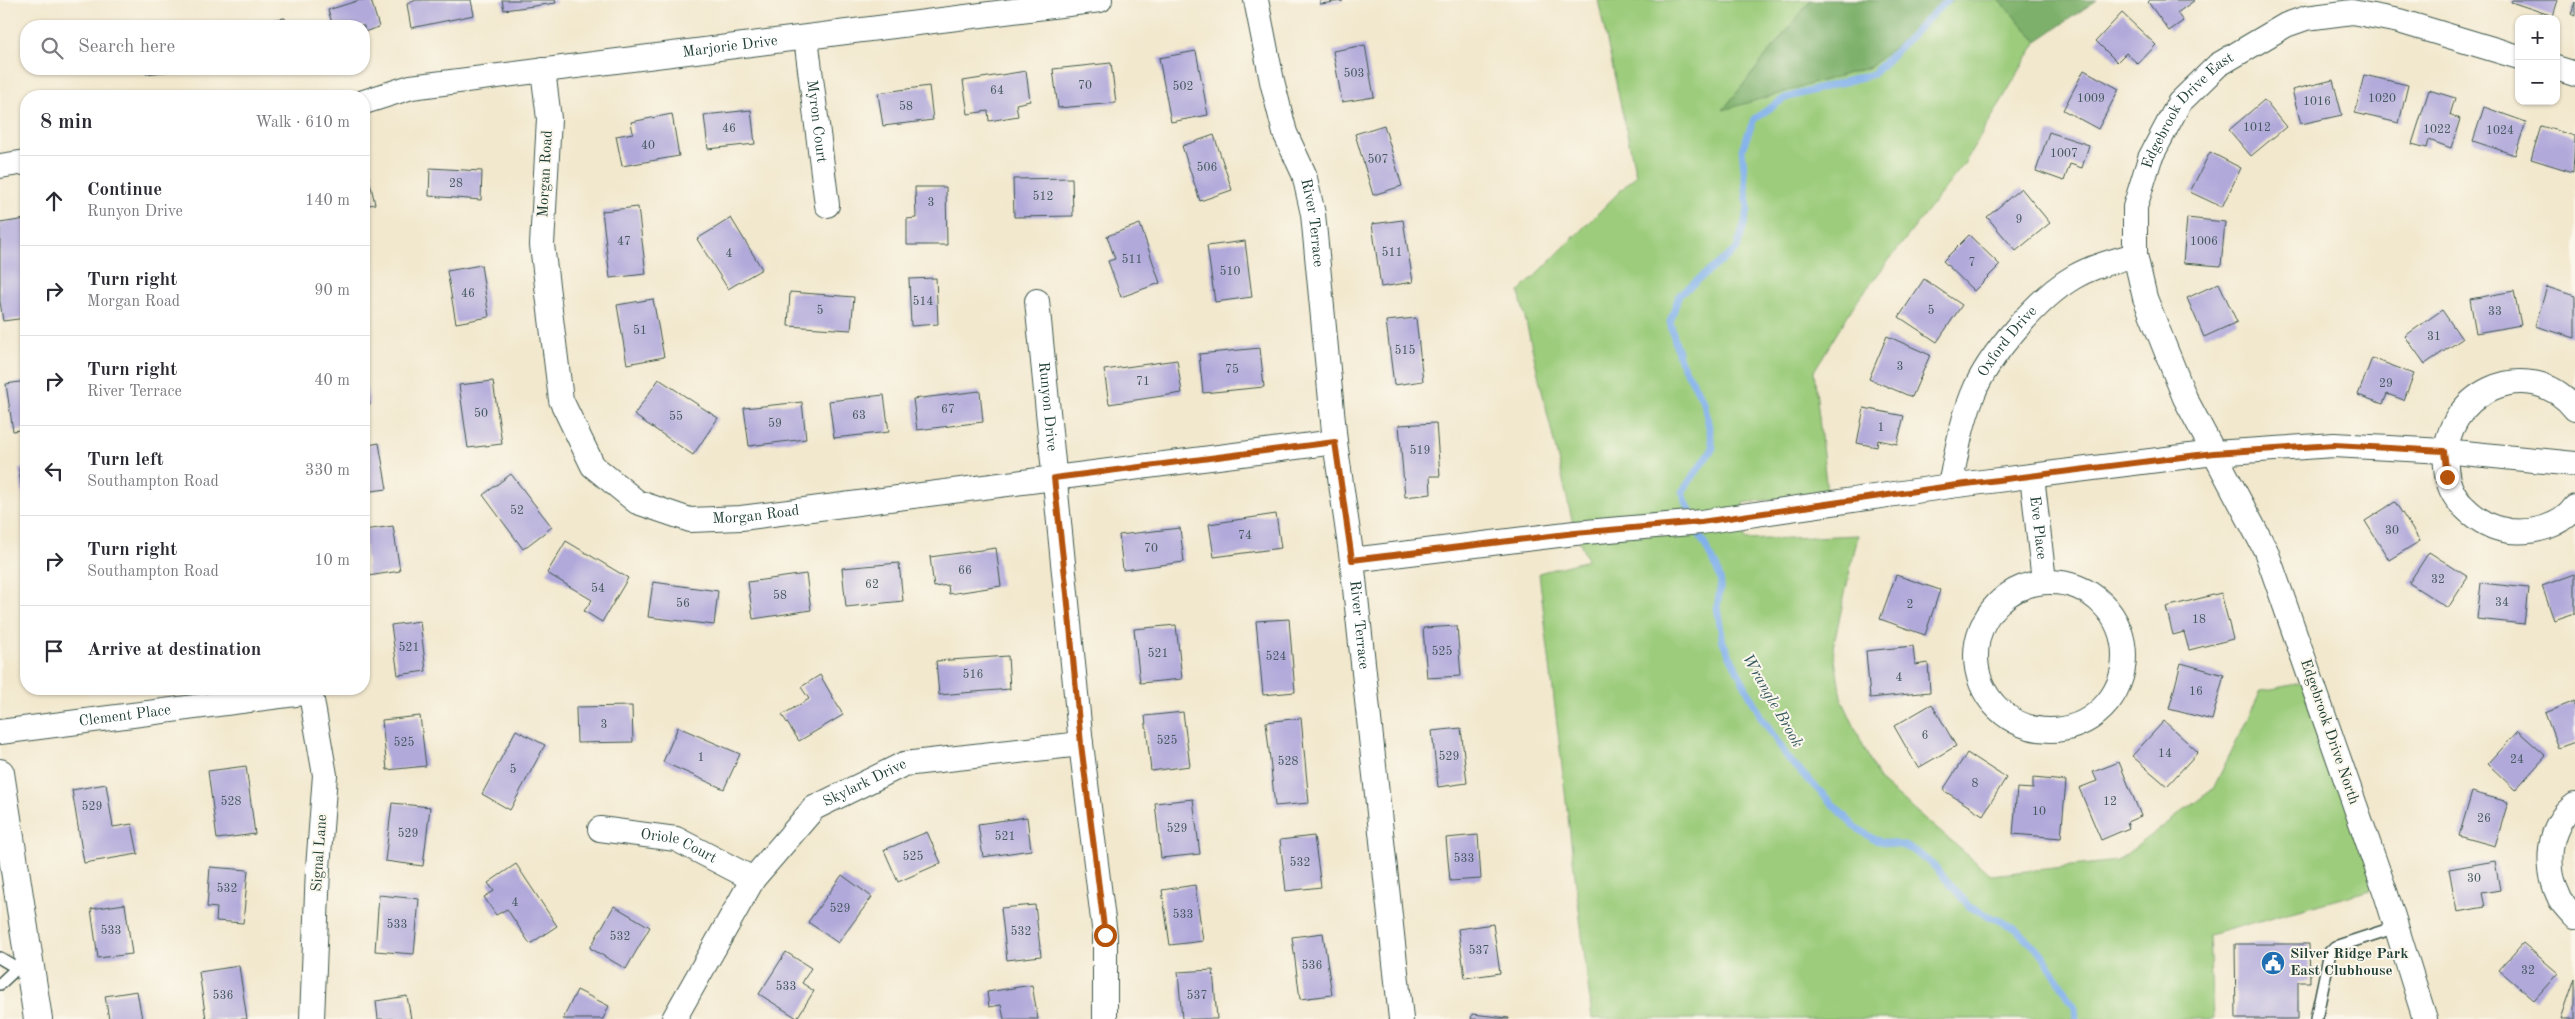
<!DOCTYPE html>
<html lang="en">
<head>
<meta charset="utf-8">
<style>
	body { margin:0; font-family:"Old Standard TT",serif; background:#f2f2f3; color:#2b2b33 }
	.controls { position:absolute; right:15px; top:15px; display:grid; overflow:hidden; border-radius:10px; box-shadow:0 1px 4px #0004 }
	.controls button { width:45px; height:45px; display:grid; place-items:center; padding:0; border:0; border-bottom:1px solid #e1e1e2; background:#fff; color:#2b2b33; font:25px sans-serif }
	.stop { position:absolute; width:15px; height:15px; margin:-11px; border:4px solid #b45309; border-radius:50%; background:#fff }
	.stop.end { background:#b45309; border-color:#fff; box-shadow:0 1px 5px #0008 }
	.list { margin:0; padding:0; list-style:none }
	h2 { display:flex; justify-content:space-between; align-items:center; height:65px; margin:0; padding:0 20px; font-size:21px }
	h2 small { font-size:16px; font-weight:400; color:#7c7c81 }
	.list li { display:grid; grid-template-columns:32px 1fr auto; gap:15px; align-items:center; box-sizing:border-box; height:90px; padding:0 20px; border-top:1px solid #e1e1e2 }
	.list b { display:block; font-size:19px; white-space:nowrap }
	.list p { margin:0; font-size:16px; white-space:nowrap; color:#7c7c81 }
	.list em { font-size:16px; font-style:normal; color:#7c7c81 }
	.icon { flex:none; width:28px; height:28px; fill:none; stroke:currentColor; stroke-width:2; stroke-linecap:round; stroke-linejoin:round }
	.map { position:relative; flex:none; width:2575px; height:1019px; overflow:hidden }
	.search { position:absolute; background:#fff; box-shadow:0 1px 4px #0004; left:20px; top:20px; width:350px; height:55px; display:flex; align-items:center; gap:12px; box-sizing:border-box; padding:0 18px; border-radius:20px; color:#7c7c81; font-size:19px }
	.panel { position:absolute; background:#fff; box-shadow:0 1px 4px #0004; left:20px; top:90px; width:350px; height:605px; border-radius:20px }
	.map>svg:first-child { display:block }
	.green { fill:#9ccc7b; stroke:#5e8458 }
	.forest { fill:#7db06b; stroke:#4e7650 }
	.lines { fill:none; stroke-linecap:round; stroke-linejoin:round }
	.stream { stroke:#81b0eb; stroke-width:7 }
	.building { fill:#b1a9da }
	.service-casing { stroke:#3f574b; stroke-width:14 }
	.minor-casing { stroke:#3f574b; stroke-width:26 }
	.secondary-casing { stroke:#3f574b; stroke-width:30 }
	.service { stroke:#fff; stroke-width:11 }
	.minor { stroke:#fff; stroke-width:24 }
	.secondary { stroke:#fff; stroke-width:28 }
	.route { stroke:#b45309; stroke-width:6 }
	.labels { text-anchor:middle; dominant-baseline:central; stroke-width:4; stroke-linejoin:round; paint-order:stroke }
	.number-label { font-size:12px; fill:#44585e }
	.street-label { font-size:15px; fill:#1f3d34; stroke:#fbf7ec }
	.poi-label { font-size:15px; font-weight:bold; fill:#1f3d34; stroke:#fbf7ec; text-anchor:start }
	.water-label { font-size:16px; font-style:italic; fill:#385a62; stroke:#fbf7ec }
</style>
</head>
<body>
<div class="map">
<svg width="2575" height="1019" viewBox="0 0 2575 1019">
	<rect width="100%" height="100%" fill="#fbf7ec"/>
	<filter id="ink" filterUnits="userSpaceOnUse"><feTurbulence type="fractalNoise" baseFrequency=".02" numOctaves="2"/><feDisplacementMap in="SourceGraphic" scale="10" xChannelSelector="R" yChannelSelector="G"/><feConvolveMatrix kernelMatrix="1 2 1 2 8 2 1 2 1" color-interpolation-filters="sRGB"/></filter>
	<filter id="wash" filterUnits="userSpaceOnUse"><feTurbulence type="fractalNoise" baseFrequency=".0096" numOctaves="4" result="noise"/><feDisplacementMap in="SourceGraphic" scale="20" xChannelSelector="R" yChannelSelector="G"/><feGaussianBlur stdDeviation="1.12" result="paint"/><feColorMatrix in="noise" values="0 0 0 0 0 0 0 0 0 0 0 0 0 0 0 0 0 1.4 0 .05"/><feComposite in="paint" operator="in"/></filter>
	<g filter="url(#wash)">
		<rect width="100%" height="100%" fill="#f2e8ce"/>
		<path class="green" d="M1598 0H1811L1724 109 1870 67 1952 0H1999L2037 41 1964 164 1854 305 1814 371 1827 492 1743 503 1745 540 1858 535 1833 647 1841 697 1879 780 1991 875 2117 861 2213 789 2261 691 2321 679 2381 887 2209 935 2213 1019H1592L1539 573 1587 560 1573 524 1519 292 1636 175Z"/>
		<path class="forest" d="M1811 0H1952L1870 67 1723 110Z
			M1999 0H2097L2037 41Z"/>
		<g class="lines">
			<path class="stream" d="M1690 511 1682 492 1713 448 1704 402 1680 360 1670 322 1679 295 1737 249 1748 210 1742 149 1754 119 1785 98 1873 74 1947 0
				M1699 534 1717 568 1721 583 1717 607 1723 642 1760 715 1790 761 1854 826 1875 840 1904 846 1917 852 1935 867 1970 907 2015 928 2043 955 2075 1008 2076 1019"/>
		</g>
		<g id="blocks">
			<path class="building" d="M360 0H371L379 27 364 32V26H333L328 10Z
				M416 0H471L474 15 411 28 407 4Z
				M502 0H555L556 3 504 10Z
				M1320 0H1343V1L1320 4Z
				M2150 0H2195L2177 13 2183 21 2169 31 2148 2Z
				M2512 0H2558L2553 16 2511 2Z
				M2575 2V16L2571 14Z
				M2122 13 2156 45 2138 64 2126 53 2117 62 2096 41Z
				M285 18 286 26H230V25Z
				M1365 45 1374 97 1342 102 1333 51Z
				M1196 51 1208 115 1171 122 1159 58Z
				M1111 63 1116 103 1058 108 1053 69Z
				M146 69H181V70L146 74Z
				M2084 70 2119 89 2098 129 2063 110Z
				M1026 71 1030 101 1016 104 1018 116 989 121 988 111 968 114 963 81Z
				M2364 75 2408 85 2399 123 2355 113Z
				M2333 80 2342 115 2301 124 2292 90Z
				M929 86 933 120 883 126 878 93Z
				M2429 90 2455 98 2450 115 2460 119 2451 148 2429 140 2427 148 2412 144Z
				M2264 100 2286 127 2251 156 2229 130Z
				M2484 107 2526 122 2515 155 2473 141Z
				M751 110 755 144 708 149 704 115Z
				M672 114 679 156 622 166 616 136 633 133 631 122Z
				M1384 125 1402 186 1373 195 1355 134Z
				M2541 126 2575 136 2573 172 2531 159Z
				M2049 132 2089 145 2082 168 2070 164 2064 181 2036 171Z
				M1214 135 1232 190 1200 201 1182 146Z
				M2210 152 2241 168 2222 207 2190 192Z
				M430 168 482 171 481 200 429 196Z
				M368 173 375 204 364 206V174Z
				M1072 178 1073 216 1014 217 1013 179Z
				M915 187H946L947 245H907V219L916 218Z
				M2021 188 2050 223 2016 251 1987 217Z
				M638 207 646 274 610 278 602 211Z
				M731 218 762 269 728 289 697 239Z
				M2187 218 2225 222 2221 266 2183 263Z
				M26 219V318L3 321 0 302V223Z
				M1403 220 1413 282 1381 287 1372 224Z
				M1140 224 1160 283 1121 297 1108 261 1115 259 1107 236Z
				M1969 235 2000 265 1974 291 1943 261Z
				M1245 241 1252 297 1215 302 1207 246Z
				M481 265 489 317 456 323 447 271Z
				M364 272 368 287 364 288Z
				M936 278 938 324 911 326 909 279Z
				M1924 279 1962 305 1937 342 1899 317Z
				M2219 283 2237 322 2204 337 2187 298Z
				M2547 287 2575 296V338L2535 326Z
				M2514 291 2521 325 2476 333 2470 299Z
				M790 292 854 297 851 330 788 326Z
				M653 299 664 357 627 364 617 305Z
				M2442 310 2462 339 2425 364 2405 336Z
				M1416 318 1423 381 1394 385 1386 321Z
				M1887 336 1930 355 1912 397 1869 379Z
				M1260 348 1264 387 1203 393 1199 354Z
				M2372 358 2414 374 2404 400 2387 394 2383 404 2358 395Z
				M1177 360 1182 393 1109 404 1104 370Z
				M364 375 370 405 364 406Z
				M659 379 718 418 693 455 634 415Z
				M26 381V429L13 431 6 384Z
				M493 381 502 444 468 448 459 385Z
				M980 391 983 422 917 430 913 399Z
				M884 395 889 432 834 438 829 401Z
				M802 402 806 439 749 446 744 408Z
				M1864 408 1904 416 1897 444 1878 440 1877 447 1857 443Z
				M1436 423 1440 476H1430L1431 494 1405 497 1399 425Z
				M379 443 387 489 364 492V446Z
				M26 468V510H25L19 469Z
				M511 474 552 527 523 549 483 495Z
				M2395 502 2420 541 2389 560 2365 521Z
				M1276 514 1281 548 1214 557 1209 524Z
				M393 526 400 571 368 576 364 530Z
				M1180 528 1184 562 1123 570 1119 535Z
				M566 541 628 578 602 622 584 611 592 600 547 573Z
				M996 548 1001 586 949 594 948 585 934 587 930 557Z
				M2429 552 2468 577 2448 608 2409 583Z
				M899 563 903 601 846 607 842 568Z
				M806 574 811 610 753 619 748 582Z
				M2575 574V613L2554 620 2542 586Z
				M1896 575 1940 590 1925 635 1880 619Z
				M653 582 718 591 714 625 648 617Z
				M2481 583 2528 588 2524 624 2477 619Z
				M2221 593 2233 639 2189 650 2184 632 2173 635 2166 607Z
				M1289 619 1295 692 1263 695 1256 621Z
				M420 621 426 671 398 675 391 625Z
				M1176 625 1182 679 1140 683 1134 629Z
				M1457 626 1461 676 1427 678 1423 628Z
				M1913 646 1915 665 1928 663 1930 692 1870 698 1866 651Z
				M1008 656 1010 689 939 695 936 661Z
				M2181 663 2224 675 2212 720 2169 709Z
				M820 675 843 715 799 741 782 715 809 699 801 687Z
				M2575 701V742L2558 748 2545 713Z
				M1932 704 1956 746 1918 768 1894 726Z
				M632 706 633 742 577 743 576 707Z
				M1183 712 1190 766 1151 771 1145 716Z
				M420 716 426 766 387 770 382 720Z
				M1301 718 1309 803 1275 806 1266 722Z
				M2164 721 2198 752 2167 786 2132 756Z
				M678 727 740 754 724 789 663 762Z
				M1461 728 1467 783 1438 787 1432 731Z
				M516 730 545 745 510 810 482 794Z
				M2518 731 2546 756 2515 790 2488 764Z
				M1967 753 2006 778 1983 815 1943 790Z
				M2119 762 2141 816 2127 822 2129 828 2101 840 2079 788 2097 781 2093 772Z
				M246 766 255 834 217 839 208 771Z
				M2033 778 2066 781 2061 838 2013 834 2017 788 2033 789Z
				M106 784 113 827 132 824 138 854 84 863 72 790Z
				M2472 792 2508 802 2495 846 2459 836Z
				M1193 799 1200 854 1161 858 1155 803Z
				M392 803 430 807 423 866 385 861Z
				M1027 817 1031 850 983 857 978 824Z
				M927 832 941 863 898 882 884 850Z
				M1478 835 1481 879 1450 881 1446 838Z
				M1314 836 1321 887 1286 891 1280 840Z
				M2495 861 2500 890 2482 893 2485 907 2457 912 2449 869Z
				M516 864 557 926 530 944 507 909 496 915 484 897 494 891 488 883Z
				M210 867 248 870 243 923 216 921 217 908 207 907Z
				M842 875 872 897 838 943 808 922Z
				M1195 885 1203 941 1170 945 1162 890Z
				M379 895 419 899 414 954 375 951Z
				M125 904 132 954 98 958 91 909Z
				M1035 905 1041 956 1007 960 1001 908Z
				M614 906 650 927 626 969 590 948Z
				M1493 924 1500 973 1465 978 1458 929Z
				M1323 933 1332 995 1300 999 1292 937Z
				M2523 943 2558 973 2534 1000 2499 970Z
				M2235 944H2309L2310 982H2298V1019H2236Z
				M786 952 811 968 802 983 814 991 797 1018 759 994Z
				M239 966 247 1019H206L199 972Z
				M1213 970 1217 1019H1182L1178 972Z
				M2575 978V1019H2561Z
				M1032 985 1038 1019H1004L1001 1005 989 1007 987 992Z
				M577 990 609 1006 603 1019H563Z
				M137 991 142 1019H109L105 996Z
				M407 996 411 1019H378L376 1001Z
				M1472 1014 1509 1018V1019H1471Z"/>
		</g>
	</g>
	<g filter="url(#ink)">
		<use href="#blocks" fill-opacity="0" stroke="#3f574b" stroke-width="1"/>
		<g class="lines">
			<g class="service-casing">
				<path id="service" d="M0 958 17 968
					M0 984 17 968 29 966
					M2316 1019 2330 952 2335 947 2396 927"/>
			</g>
			<g class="minor-casing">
				<g id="minor">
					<path id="s1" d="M1256 0 1272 81 1285 133 1304 174 1313 214 1335 442 1352 560 1401 1019"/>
					<path id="s2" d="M806 38 827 205"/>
					<path d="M2556 68 2575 74"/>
					<path id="s3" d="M543 70 549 119 542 245 561 400 593 466 637 502 690 520 741 518 1335 442"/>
					<path id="s4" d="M364 102 411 87 1100 0"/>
					<path d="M0 166 26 162"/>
					<path id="s5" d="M1037 301 1081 744 1105 935V1019"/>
					<path d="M2575 409C2529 351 2439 394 2446 467 2447 482 2453 497 2464 507 2477 520 2492 529 2510 531 2533 533 2561 527 2575 507"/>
					<path id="s6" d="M2032 476 2044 581"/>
					<path id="s7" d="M1950 486C1956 455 1961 424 1973 394 1988 356 2039 297 2074 277 2093 266 2114 261 2135 255"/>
					<path d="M1352 560 1575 533 1701 522 1950 486 2214 453 2334 445 2444 451 2575 464"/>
					<circle cx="2050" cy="656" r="74"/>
					<path d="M310 689 325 775 318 868 312 1019"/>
					<path id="s8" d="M0 732 311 692"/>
					<path d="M2575 805C2546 826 2545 869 2560 899 2563 905 2570 911 2575 917"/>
					<path id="s9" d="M600 829 676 839 753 879"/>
					<path id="s10" d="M674 1019 753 879 814 808 904 764 1081 744"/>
					<path id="s11" d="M2425 1019 2386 894 2266 551 2185 398 2145 298 2135 255V207L2150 158 2179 103 2218 65 2286 25 2306 18 2352 12 2399 21 2519 57"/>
				</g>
			</g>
			<g class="secondary-casing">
				<path id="secondary" d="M0 773 38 1019"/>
			</g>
			<use href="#service" class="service"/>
			<use href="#minor" class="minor"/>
			<use href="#secondary" class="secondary"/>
		</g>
	</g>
	<g class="lines" filter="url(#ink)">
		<path class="route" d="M1105 935 1081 744 1067 594 1054 478 1335 442 1352 560 1575 533 1701 522 1950 486 2214 453 2334 445 2444 451 2447 477"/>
	</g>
	<defs>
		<g id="civic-disc" transform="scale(1.25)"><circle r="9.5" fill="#1f6fb2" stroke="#fbf7ec"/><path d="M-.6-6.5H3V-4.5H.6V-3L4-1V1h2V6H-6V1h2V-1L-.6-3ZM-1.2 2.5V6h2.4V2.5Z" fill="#fff"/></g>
	</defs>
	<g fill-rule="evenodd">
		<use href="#civic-disc" x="2273" y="963"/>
	</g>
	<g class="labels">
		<g class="number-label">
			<text x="1354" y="74">503</text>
			<text x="1085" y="86">70</text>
			<text x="1183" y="87">502</text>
			<text x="997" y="91">64</text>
			<text x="2091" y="99">1009</text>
			<text x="2382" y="99">1020</text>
			<text x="2317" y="102">1016</text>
			<text x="906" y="107">58</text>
			<text x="2257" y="128">1012</text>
			<text x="729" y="129">46</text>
			<text x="2437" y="130">1022</text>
			<text x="2500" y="131">1024</text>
			<text x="648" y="146">40</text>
			<text x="2064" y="154">1007</text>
			<text x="1378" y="160">507</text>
			<text x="1207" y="168">506</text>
			<text x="456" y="184">28</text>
			<text x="1043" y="197">512</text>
			<text x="931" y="203">3</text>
			<text x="2019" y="220">9</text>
			<text x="624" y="242">47</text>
			<text x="2204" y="242">1006</text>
			<text x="1392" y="253">511</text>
			<text x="729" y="254">4</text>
			<text x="1132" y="260">511</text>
			<text x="1972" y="263">7</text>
			<text x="1230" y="272">510</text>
			<text x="468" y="294">46</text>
			<text x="923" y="302">514</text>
			<text x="820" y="311">5</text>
			<text x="1931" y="311">5</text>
			<text x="2495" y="312">33</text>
			<text x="640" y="331">51</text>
			<text x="2434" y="337">31</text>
			<text x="1405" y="351">515</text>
			<text x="1900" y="367">3</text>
			<text x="1232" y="370">75</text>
			<text x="1143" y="382">71</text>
			<text x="2386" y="384">29</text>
			<text x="948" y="410">67</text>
			<text x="481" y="414">50</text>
			<text x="859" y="416">63</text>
			<text x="676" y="417">55</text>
			<text x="775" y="424">59</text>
			<text x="1881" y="428">1</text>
			<text x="1420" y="451">519</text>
			<text x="517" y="511">52</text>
			<text x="2392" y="531">30</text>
			<text x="1245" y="536">74</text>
			<text x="1151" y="549">70</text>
			<text x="965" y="571">66</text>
			<text x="2438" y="580">32</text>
			<text x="872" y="585">62</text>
			<text x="598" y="589">54</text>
			<text x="780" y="596">58</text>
			<text x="2502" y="603">34</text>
			<text x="683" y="604">56</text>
			<text x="1910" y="605">2</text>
			<text x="2199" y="620">18</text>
			<text x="409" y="648">521</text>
			<text x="1442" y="652">525</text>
			<text x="1158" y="654">521</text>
			<text x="1276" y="657">524</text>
			<text x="973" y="675">516</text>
			<text x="1899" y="678">4</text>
			<text x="2196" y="692">16</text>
			<text x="604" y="725">3</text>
			<text x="1925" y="736">6</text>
			<text x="1167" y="741">525</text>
			<text x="404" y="743">525</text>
			<text x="2165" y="754">14</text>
			<text x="1449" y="757">529</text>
			<text x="701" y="758">1</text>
			<text x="2517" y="760">24</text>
			<text x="1288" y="762">528</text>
			<text x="513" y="770">5</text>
			<text x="1975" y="784">8</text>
			<text x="231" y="802">528</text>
			<text x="2110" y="802">12</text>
			<text x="92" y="807">529</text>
			<text x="2039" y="812">10</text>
			<text x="2484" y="819">26</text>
			<text x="1177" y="829">529</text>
			<text x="408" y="834">529</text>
			<text x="1005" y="837">521</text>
			<text x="913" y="857">525</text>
			<text x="1464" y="859">533</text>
			<text x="1300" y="863">532</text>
			<text x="2474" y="879">30</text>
			<text x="227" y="889">532</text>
			<text x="515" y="903">4</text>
			<text x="840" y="909">529</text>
			<text x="1183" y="915">533</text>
			<text x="397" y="925">533</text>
			<text x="111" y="931">533</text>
			<text x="1021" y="932">532</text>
			<text x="620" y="937">532</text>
			<text x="1479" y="951">537</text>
			<text x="1312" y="966">536</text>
			<text x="2528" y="971">32</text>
			<text x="786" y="987">533</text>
			<text x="223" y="996">536</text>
			<text x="1197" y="996">537</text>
		</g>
		<g class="street-label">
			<text stroke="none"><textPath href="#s4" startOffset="371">Marjorie Drive</textPath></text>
			<text stroke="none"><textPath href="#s11" startOffset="980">Edgebrook Drive East</textPath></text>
			<text stroke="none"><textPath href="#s2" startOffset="84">Myron Court</textPath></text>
			<text transform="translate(546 174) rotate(-87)">Morgan Road</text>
			<text stroke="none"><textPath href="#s1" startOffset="231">River Terrace</textPath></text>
			<text stroke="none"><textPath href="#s7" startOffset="158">Oxford Drive</textPath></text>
			<text stroke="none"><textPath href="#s5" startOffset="106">Runyon Drive</textPath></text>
			<text stroke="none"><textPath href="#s3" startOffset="584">Morgan Road</textPath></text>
			<text stroke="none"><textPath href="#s6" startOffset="52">Eve Place</textPath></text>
			<text stroke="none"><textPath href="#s1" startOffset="636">River Terrace</textPath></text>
			<text stroke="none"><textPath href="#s8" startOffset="126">Clement Place</textPath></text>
			<text transform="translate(2329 732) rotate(71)">Edgebrook Drive North</text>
			<text stroke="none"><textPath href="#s10" startOffset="311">Skylark Drive</textPath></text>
			<text stroke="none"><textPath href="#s9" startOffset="81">Oriole Court</textPath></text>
			<text transform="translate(320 853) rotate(-86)">Signal Lane</text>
		</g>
		<g class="poi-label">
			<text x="2290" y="954">Silver Ridge Park<tspan x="2290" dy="17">East Clubhouse</tspan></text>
		</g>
		<g class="water-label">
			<text transform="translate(1772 701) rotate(60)">Wrangle Brook</text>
		</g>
	</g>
</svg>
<div class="controls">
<button>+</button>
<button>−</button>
</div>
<div class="stop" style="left:1105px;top:935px"></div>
<div class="stop end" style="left:2447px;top:477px"></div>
<div class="search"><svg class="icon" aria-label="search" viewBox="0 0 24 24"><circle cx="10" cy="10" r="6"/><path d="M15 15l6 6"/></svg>Search here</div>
<section class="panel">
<h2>8 min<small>Walk · 610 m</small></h2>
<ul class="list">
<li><svg class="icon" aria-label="ahead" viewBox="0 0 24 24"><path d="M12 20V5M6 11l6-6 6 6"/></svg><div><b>Continue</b><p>Runyon Drive</p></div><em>140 m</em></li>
<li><svg class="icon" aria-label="right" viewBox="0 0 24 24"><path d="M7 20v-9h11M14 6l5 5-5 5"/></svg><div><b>Turn right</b><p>Morgan Road</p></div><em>90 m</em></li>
<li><svg class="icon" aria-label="right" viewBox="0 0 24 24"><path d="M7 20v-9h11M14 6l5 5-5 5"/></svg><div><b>Turn right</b><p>River Terrace</p></div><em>40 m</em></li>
<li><svg class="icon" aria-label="left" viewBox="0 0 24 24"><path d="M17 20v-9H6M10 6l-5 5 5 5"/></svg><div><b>Turn left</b><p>Southampton Road</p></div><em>330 m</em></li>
<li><svg class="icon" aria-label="right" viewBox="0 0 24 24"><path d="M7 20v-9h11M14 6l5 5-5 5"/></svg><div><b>Turn right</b><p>Southampton Road</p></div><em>10 m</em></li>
<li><svg class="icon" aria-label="arrive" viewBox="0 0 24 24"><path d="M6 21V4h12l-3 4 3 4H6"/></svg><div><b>Arrive at destination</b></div></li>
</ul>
</section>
</div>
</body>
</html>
